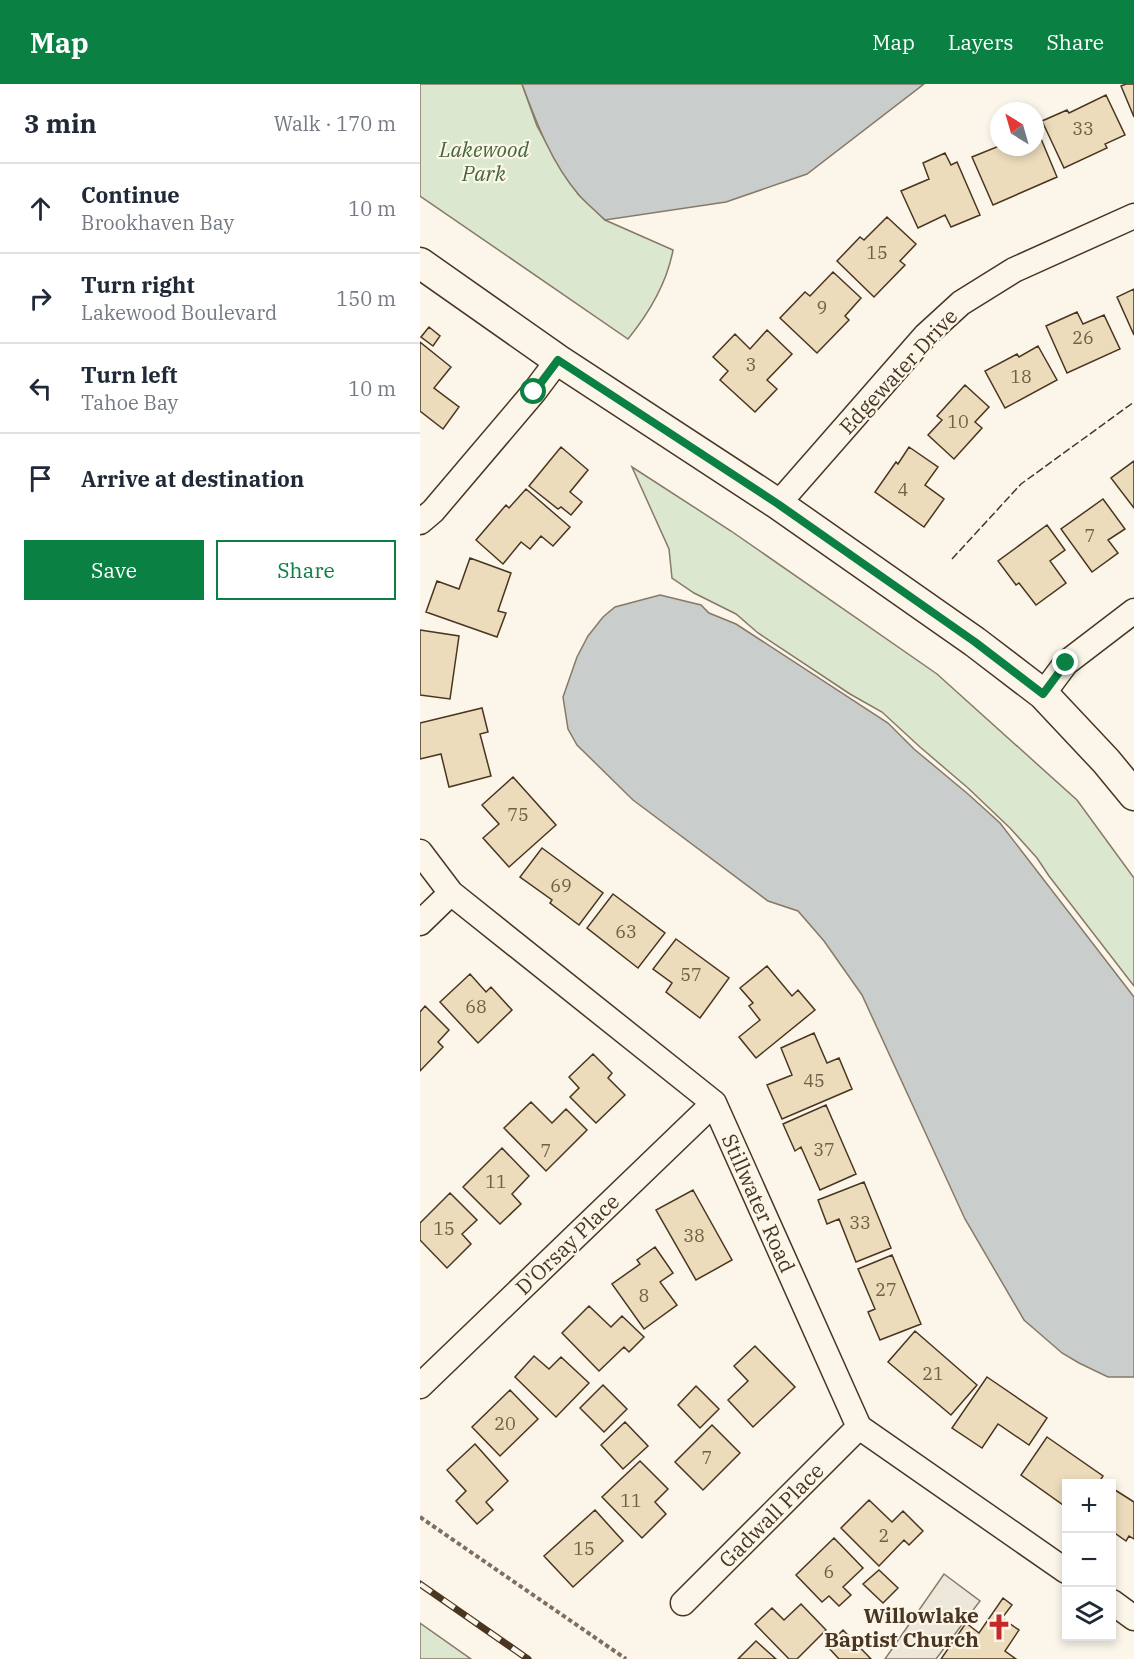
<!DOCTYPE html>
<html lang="en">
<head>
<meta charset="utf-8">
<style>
	body { margin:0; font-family:"IBM Plex Serif",serif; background:#f2f2f3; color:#1f2937 }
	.controls { position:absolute; right:18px; bottom:18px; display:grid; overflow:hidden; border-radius:0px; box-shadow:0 3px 9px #0003 }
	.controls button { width:54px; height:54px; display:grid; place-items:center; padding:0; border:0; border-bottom:2px solid #e0e1e3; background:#fff; color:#1f2937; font:30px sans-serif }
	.compass { position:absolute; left:570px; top:18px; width:54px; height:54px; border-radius:50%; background:#fff; box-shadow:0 3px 9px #0003; rotate:323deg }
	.stop { position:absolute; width:18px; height:18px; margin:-14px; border:4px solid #0b8043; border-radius:50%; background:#fff }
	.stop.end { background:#0b8043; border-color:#fff; box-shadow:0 2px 6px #0008 }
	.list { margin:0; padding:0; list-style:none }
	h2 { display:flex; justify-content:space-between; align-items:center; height:78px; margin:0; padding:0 24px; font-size:26px }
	h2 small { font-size:20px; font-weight:400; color:#747a83 }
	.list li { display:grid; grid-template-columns:39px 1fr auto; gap:18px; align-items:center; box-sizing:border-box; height:90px; padding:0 24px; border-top:2px solid #e0e1e3 }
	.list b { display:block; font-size:22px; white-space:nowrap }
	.list p { margin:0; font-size:20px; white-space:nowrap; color:#747a83 }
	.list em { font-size:20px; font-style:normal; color:#747a83 }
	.actions { display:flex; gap:12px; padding:18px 24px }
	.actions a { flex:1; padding:14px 0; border:2px solid #0b8043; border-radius:0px; text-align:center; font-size:21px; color:#0b8043 }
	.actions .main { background:#0b8043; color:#fff }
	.icon { flex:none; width:33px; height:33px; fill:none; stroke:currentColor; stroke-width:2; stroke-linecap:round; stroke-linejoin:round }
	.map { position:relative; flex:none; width:714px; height:1575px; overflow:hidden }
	header { display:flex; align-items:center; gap:36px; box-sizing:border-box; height:84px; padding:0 30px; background:#0b8043; color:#fff }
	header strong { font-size:28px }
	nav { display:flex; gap:33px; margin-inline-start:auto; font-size:21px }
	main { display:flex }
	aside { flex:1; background:#fff }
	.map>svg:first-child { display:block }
	.green { fill:#dce7d0; stroke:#887966; stroke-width:1.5 }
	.parking { fill:#ede7d9; stroke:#887966; stroke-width:1.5 }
	.water { fill:#c9cecd; stroke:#887966; stroke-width:1.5 }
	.building { fill:#ecdcbc; stroke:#4a3520; stroke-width:1.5 }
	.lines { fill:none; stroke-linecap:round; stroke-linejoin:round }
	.minor-casing { stroke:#4a3520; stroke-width:27 }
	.tertiary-casing { stroke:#4a3520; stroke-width:33 }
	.path { stroke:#7f6f5c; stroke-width:4; stroke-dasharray:4.5 3; stroke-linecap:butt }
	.minor { stroke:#fbf6e9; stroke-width:24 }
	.tertiary { stroke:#fbf6e9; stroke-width:30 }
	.rail-casing { stroke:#4a3520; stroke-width:7 }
	.rail { stroke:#fbf6e9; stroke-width:4.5; stroke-dasharray:14; stroke-linecap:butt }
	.fence { stroke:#4a3520; stroke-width:1.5; stroke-dasharray:8 3; stroke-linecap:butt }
	.route { stroke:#0b8043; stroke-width:8 }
	.labels { text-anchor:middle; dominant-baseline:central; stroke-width:4.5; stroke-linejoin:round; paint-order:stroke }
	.number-label { font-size:18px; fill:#725f47 }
	.park-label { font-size:21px; font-style:italic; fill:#436837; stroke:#fbf6e9 }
	.street-label { font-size:21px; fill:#4a3520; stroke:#fbf6e9 }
	.poi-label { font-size:21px; font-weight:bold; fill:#4a3520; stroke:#fbf6e9; text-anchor:end }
</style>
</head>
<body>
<header>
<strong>Map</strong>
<nav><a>Map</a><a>Layers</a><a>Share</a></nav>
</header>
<main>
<aside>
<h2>3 min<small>Walk · 170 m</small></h2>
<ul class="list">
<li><svg class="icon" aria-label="ahead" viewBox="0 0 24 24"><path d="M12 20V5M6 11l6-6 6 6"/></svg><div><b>Continue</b><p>Brookhaven Bay</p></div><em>10 m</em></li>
<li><svg class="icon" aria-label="right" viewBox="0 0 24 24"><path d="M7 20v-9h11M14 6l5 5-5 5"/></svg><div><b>Turn right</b><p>Lakewood Boulevard</p></div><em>150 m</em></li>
<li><svg class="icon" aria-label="left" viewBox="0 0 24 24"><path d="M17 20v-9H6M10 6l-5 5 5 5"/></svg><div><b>Turn left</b><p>Tahoe Bay</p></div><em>10 m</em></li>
<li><svg class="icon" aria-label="arrive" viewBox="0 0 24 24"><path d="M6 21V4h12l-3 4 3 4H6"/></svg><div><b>Arrive at destination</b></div></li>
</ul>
<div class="actions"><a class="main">Save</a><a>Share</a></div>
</aside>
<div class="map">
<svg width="714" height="1575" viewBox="0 0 714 1575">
	<rect width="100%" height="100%" fill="#fbf6e9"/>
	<path class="green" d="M0 0H102L117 42 141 85 158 110 185 136 253 166C247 199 229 229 208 255L0 112Z
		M212 383 311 447 517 590 657 716 714 794V902L629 792 617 774 590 744 548 704 500 663 462 628 430 610 338 549 316 530 274 509 252 494 249 465Z
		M0 1539 51 1575H0Z"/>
	<path class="parking" d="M524 1490 560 1517 516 1575H465Z"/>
	<path class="water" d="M102 0H504L387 90 306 118 185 136C177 128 167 120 159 111 132 80 116 38 102 0Z
		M240 511 281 521 289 529 316 540 468 639 494 665 548 710 580 739 714 913V1293H688L659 1279 642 1269 604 1236 545 1135 442 911 404 857 378 827 348 817 213 716 157 661 148 645 143 613 157 573 168 552 183 533 195 523Z"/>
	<path class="building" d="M706 0H714V33L701 2Z
		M686 11 705 51 685 60 687 64 644 84 622 37 647 26 649 29Z
		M619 50 637 93 573 121 552 73 579 62 588 64 615 63V52Z
		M525 69 531 81 537 78 560 131 531 143 525 131 498 144 481 107 509 95 503 79Z
		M467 133 496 160 480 177 485 181 454 213 417 177 440 153 444 156Z
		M413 188 441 214 425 232 429 236 397 269 360 234 385 208 390 212Z
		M714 205V251L697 213Z
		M657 228 663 240 684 231 700 265 647 289 626 242Z
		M9 243 20 252 13 262 1 253Z
		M347 246 372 270 347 296 357 305 335 328 300 296 308 287 293 273 315 250 330 265Z
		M0 258 31 283 14 304 39 323 23 345 0 327Z
		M618 262 637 296 585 324 565 287 597 270 599 273Z
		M545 301 569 323 555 338 562 344 534 375 508 351 522 336 517 332Z
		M141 363 168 386 150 408 162 418 151 431 141 423 138 425 109 402Z
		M489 363 518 383 505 401 524 415 504 443 455 408 476 378 478 380Z
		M714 377V424L691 394Z
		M106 405 150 443 133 462 121 452 110 465 101 458 83 480 56 456 86 421 89 424Z
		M683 415 705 445 688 456 698 469 672 488 641 445Z
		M627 441 645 466 630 477 646 499 616 521 599 499 596 501 578 477Z
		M50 474 91 489 78 527 86 529 77 553 6 528 17 497 39 505Z
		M0 546 39 552 30 615 0 611Z
		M62 624 68 648 60 650 71 692 29 703 21 670 0 675V639Z
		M93 693 136 741 89 783 63 754 79 740 62 721Z
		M122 764 183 809 159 841 130 819 132 816 100 793Z
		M193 810 245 849 218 884 167 844Z
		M256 855 309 894 280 934 246 908 252 899 233 885Z
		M347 882 372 912 378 906 395 926 336 974 319 953 340 936 329 922 333 919 320 904Z
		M50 890 66 908 71 903 92 926 58 959 20 918Z
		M5 922 29 946 18 958 23 963 0 987V928Z
		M394 949 407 979 419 974 432 1005 362 1035 347 1001 372 991 361 964Z
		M173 970 192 989 188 994 205 1011 176 1039 150 1013 159 1004 149 993Z
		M111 1018 132 1039 146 1025 167 1046 126 1087 84 1044Z
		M406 1021 436 1090 400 1106 381 1063 375 1067 363 1040Z
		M82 1064 109 1092 92 1110 101 1120 80 1140 43 1103Z
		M444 1098 471 1164 436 1178 419 1135 407 1140 398 1116Z
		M273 1106 312 1176 276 1196 236 1126Z
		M30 1109 57 1136 42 1150 51 1160 27 1184 0 1156V1139Z
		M235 1163 253 1189 240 1198 257 1221 224 1245 192 1200 220 1180 217 1176Z
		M472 1171 501 1240 460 1256 448 1228 455 1225 438 1185Z
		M169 1222 191 1243 202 1232 224 1253 209 1268 204 1263 179 1287 142 1249Z
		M495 1247 557 1301 531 1331 468 1278Z
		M335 1262 375 1303 333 1343 308 1316 328 1297 314 1282Z
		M114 1272 129 1285 141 1273 169 1299 136 1333 95 1293Z
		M567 1293 627 1334 609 1361 578 1340 562 1364 532 1344Z
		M183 1301 207 1325 184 1348 160 1324Z
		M276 1302 299 1325 280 1344 258 1321Z
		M90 1306 118 1335 80 1372 52 1343Z
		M205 1338 228 1362 203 1385 181 1361Z
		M292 1341 320 1369 283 1406 255 1378Z
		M627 1353 683 1392 678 1400H646V1423L601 1391Z
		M55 1360 88 1397 66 1418 73 1426 57 1440 36 1417 46 1407 27 1386Z
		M220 1377 248 1405 235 1418 246 1430 222 1454 182 1413Z
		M692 1404 714 1418V1455L709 1452 706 1457 692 1447Z
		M449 1416 472 1438 483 1427 503 1447 489 1461 484 1456 459 1482 421 1444Z
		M175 1426 203 1457 153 1503 124 1472Z
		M414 1454 443 1484 423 1503 431 1511 419 1522 409 1512 402 1518 376 1491Z
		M459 1486 478 1504 463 1519 443 1500Z
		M583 1514 592 1521 582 1534 599 1546 585 1567 596 1575H521L546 1539 559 1549Z
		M381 1520 406 1546 377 1575H369L335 1540 352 1524 364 1536Z
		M423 1546 451 1575H419L407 1562Z
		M336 1557 356 1575H318Z"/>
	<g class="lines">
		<g class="minor-casing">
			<path id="minor" d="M358 420 506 251 541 219 594 186 714 132
				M0 438 13 427 114 308 138 276
				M623 610 646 579 714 527
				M0 768 31 809 294 1019 439 1343 646 1487
				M0 839 31 809
				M0 1302 294 1019
				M692 1518 714 1534
				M263 1519 439 1343"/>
		</g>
		<g class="tertiary-casing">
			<path id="tertiary" d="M0 179 138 276 358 420 555 558 623 610 686 677 714 711"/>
		</g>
		<path class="path" d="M0 1433 206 1575"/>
		<use href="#minor" class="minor"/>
		<use href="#tertiary" class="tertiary"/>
		<g class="rail-casing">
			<path id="rail" d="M0 1500 108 1575"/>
		</g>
		<use href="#rail" class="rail"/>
		<path class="fence" d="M532 475 601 400 714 318"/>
	</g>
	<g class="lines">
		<path class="route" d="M114 308 138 276 358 420 555 558 623 610 646 579"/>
	</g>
	<defs>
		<g id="church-bare" transform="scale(2.07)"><path d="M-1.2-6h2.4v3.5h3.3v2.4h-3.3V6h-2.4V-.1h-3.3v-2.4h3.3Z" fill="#c62828" stroke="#fbf6e9" stroke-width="2.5" paint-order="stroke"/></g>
	</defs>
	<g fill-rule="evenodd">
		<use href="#church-bare" x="579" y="1543"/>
	</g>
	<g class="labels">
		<g class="number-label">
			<text x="663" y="44">33</text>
			<text x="457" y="168">15</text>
			<text x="402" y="223">9</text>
			<text x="663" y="253">26</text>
			<text x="331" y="280">3</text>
			<text x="601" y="292">18</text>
			<text x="538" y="337">10</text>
			<text x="483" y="405">4</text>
			<text x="670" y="451">7</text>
			<text x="98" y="730">75</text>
			<text x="141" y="801">69</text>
			<text x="206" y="847">63</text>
			<text x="271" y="890">57</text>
			<text x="56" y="922">68</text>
			<text x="394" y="996">45</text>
			<text x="404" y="1065">37</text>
			<text x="126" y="1066">7</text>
			<text x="76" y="1097">11</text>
			<text x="440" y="1138">33</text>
			<text x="24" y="1144">15</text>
			<text x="274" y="1151">38</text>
			<text x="466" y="1205">27</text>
			<text x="224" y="1211">8</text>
			<text x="513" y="1289">21</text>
			<text x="85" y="1339">20</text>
			<text x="287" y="1373">7</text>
			<text x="211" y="1416">11</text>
			<text x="464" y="1451">2</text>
			<text x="164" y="1464">15</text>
			<text x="409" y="1487">6</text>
		</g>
		<g class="park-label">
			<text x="64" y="65">Lakewood<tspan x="64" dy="24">Park</tspan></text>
		</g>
		<g class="street-label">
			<text transform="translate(478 287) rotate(-47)">Edgewater Drive</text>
			<text transform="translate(339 1119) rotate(66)">Stillwater Road</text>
			<text transform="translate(147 1160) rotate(-44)">D'Orsay Place</text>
			<text transform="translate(351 1431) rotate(-45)">Gadwall Place</text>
		</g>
		<g class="poi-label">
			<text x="559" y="1531">Willowlake<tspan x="559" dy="24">Baptist Church</tspan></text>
		</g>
	</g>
</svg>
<div class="controls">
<button>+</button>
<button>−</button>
<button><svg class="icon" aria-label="layers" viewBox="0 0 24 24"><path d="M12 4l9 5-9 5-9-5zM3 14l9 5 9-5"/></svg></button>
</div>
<svg class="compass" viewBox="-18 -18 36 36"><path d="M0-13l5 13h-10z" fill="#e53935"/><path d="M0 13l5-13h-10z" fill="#747a83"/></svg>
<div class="stop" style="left:114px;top:308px"></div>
<div class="stop end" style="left:646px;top:579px"></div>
</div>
</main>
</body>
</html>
